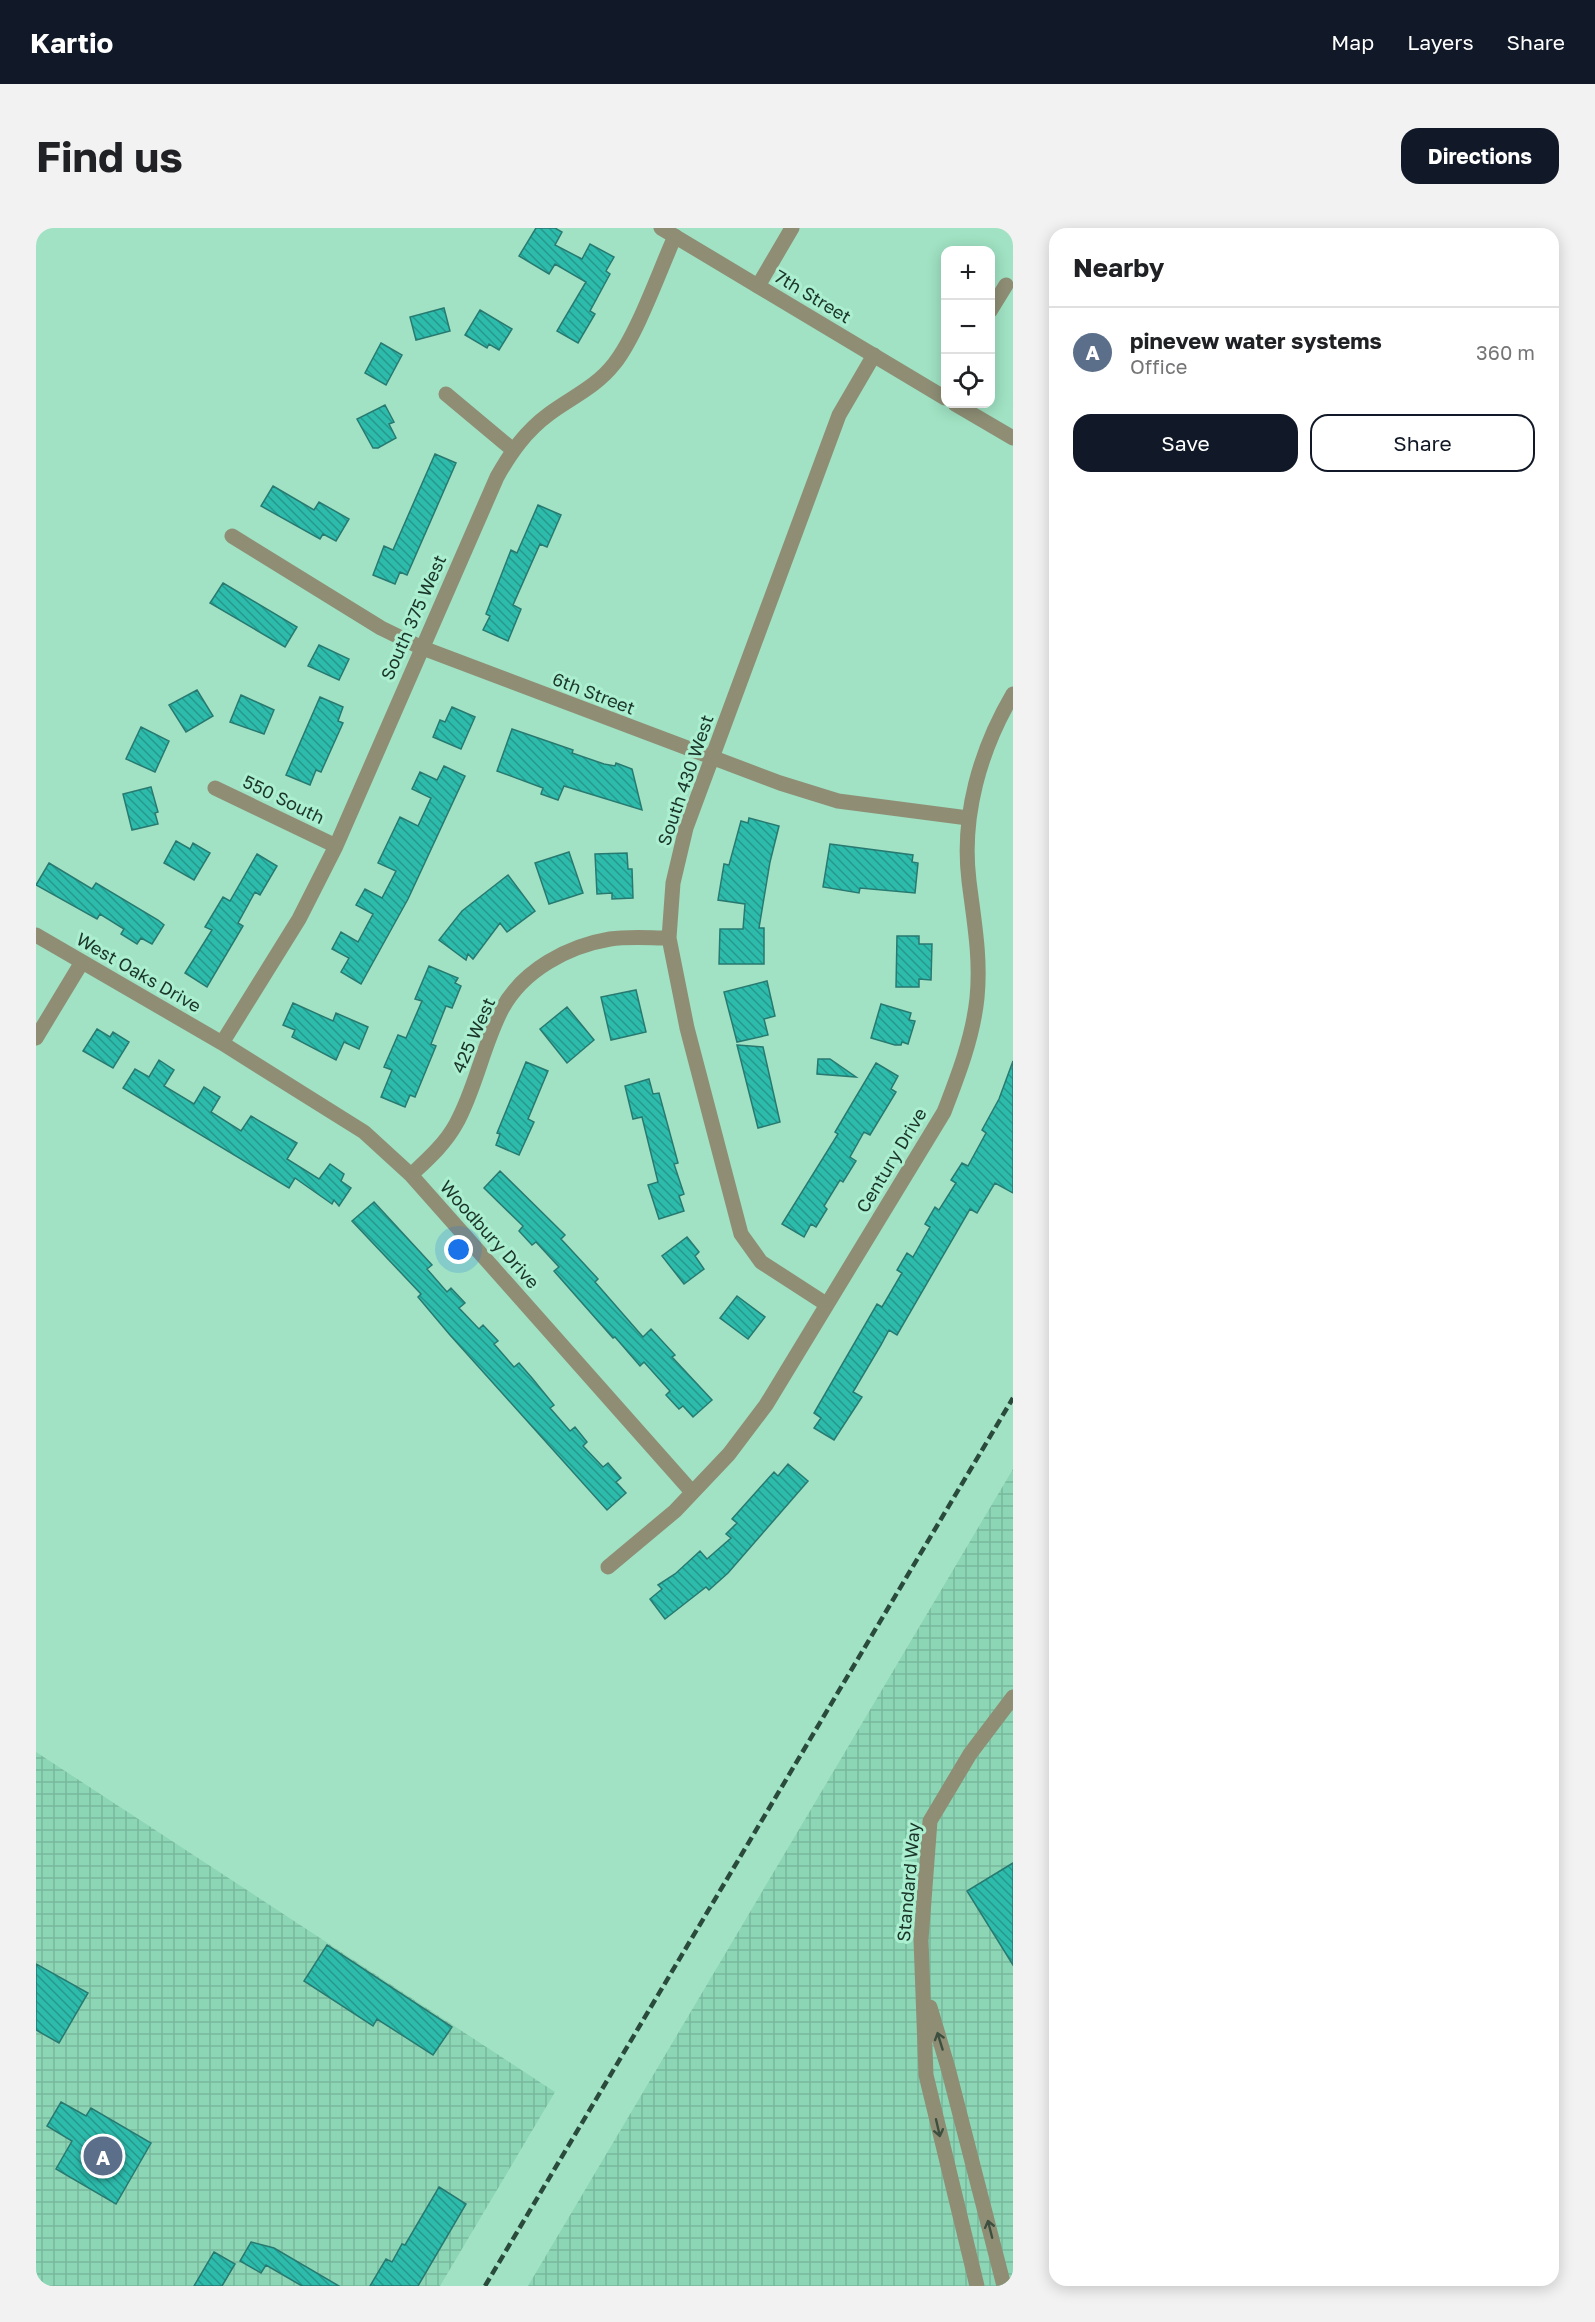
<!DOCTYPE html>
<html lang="en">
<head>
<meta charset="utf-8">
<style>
	body { margin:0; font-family:"Golos Text",sans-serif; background:#f2f2f2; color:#202124 }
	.controls { position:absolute; right:18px; top:18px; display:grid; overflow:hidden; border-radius:12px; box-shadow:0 3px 15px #0003 }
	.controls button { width:54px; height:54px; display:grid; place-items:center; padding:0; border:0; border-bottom:2px solid #e0e0e0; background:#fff; color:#202124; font:30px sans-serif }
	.you { position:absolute; left:423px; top:1022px; width:21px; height:21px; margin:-15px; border:4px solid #fff; border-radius:50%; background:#1a73e8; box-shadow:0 0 0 9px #1a73e833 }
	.badge { display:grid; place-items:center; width:39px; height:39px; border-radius:50%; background:#111827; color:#fff; font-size:20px; font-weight:700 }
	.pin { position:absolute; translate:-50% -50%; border:3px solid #fff; box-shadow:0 2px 6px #0006 }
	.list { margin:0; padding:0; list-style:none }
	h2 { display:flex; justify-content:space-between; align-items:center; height:78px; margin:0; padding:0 24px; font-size:26px }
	h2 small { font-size:20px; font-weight:400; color:#757577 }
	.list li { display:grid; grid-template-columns:39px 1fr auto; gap:18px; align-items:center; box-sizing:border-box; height:90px; padding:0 24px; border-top:2px solid #e0e0e0 }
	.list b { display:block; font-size:22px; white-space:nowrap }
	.list p { margin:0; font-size:20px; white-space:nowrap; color:#757577 }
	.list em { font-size:20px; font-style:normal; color:#757577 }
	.actions { display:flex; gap:12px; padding:18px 24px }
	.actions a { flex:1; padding:14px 0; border:2px solid #111827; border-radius:18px; text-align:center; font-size:21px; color:#111827 }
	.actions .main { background:#111827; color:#fff }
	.icon { flex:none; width:33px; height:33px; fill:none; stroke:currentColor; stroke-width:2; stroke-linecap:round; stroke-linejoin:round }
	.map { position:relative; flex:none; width:977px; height:2058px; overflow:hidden; border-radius:18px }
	header { display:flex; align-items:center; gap:36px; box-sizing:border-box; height:84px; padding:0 30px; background:#111827; color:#fff }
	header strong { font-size:28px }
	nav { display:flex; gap:33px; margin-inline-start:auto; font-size:21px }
	.intro { display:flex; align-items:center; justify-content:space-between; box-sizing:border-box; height:144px; padding:0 36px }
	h1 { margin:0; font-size:42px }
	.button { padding:15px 27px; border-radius:18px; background:#111827; color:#fff; font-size:21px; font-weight:700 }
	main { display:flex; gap:36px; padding:0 36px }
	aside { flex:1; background:#fff; border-radius:18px; box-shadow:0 3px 15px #0003 }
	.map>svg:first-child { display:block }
	.industrial { fill:url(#industrial-grid) }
	.building { fill:url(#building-back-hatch); stroke:#287a71; stroke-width:1.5 }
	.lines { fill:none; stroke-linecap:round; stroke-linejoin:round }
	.minor { stroke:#8f8e75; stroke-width:15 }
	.tertiary { stroke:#8f8e75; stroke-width:15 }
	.rail { stroke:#2a4a3c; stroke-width:4.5; stroke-dasharray:9 4.5; stroke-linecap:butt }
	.oneway { stroke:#3d5040 }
	.labels { text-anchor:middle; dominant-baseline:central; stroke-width:6; stroke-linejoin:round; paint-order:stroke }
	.street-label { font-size:18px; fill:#1a3529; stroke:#acefd0 }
</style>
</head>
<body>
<header>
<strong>Kartio</strong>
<nav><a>Map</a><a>Layers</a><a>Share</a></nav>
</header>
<div class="intro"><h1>Find us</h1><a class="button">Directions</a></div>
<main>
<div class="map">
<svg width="977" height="2058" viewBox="0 0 977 2058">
	<defs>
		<pattern id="industrial-grid" width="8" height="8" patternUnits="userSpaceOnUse" patternTransform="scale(1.5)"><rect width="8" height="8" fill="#8cd6b5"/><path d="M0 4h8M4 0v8" fill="none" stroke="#78b89c"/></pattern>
		<pattern id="building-back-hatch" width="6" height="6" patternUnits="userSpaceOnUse" patternTransform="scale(1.5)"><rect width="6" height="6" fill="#2dbbac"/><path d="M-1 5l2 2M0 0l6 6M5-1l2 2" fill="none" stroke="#26998c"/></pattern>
	</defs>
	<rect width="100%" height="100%" fill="#a0e2c3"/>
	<path class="industrial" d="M977 1241V2058H492Z
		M0 1524 519 1864 404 2058H0Z"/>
	<path class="building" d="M500 0H519L526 4 519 17 546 31 554 16 578 29 570 43 574 46 554 83 559 86 542 115 521 103 550 54 519 36 513 46 483 28Z
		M408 80 414 103 380 112 374 89Z
		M444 82 476 101 463 122 453 116 451 120 429 107Z
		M345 115 366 127 350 157 329 145Z
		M349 177 358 194 353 196 360 210 342 220H337L321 191Z
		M399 226 420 235 371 347 364 344 359 356 337 347 348 318 357 322Z
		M237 258 278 282 283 274 313 291 300 313 287 306 284 311 225 278Z
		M502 277 525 287 511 319 504 316 477 377 485 381 472 413 447 402 454 388 450 386 475 322 481 325Z
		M187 355 261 399 249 419 174 375Z
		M283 417 313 431 303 452 272 438Z
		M161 462 177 488 150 504 133 477Z
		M205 467 238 482 228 506 194 494Z
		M284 469 307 479 302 493 307 495 285 544 280 542 274 557 250 547Z
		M416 479 439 489 425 521 397 509 404 492 409 494Z
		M105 499 133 513 119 544 90 531Z
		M476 501 537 522 536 525 568 536 579 538 580 535 596 541 606 582 528 558 522 572 505 566 507 560 461 543Z
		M408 538 429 548 372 671 325 756 305 744 313 730 296 721 305 704 322 714 337 686 320 677 329 661 346 670 360 643 342 635 364 589 382 598 395 570 376 561 384 544 401 552Z
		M115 559 122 584 119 585 122 596 96 602 87 566Z
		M713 590 743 598 734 634 723 700H728V736H683L684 701H707L709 676 682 672 688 636 693 637 705 593 712 595Z
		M140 613 154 621 157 615 174 625 158 652 128 635Z
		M794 616 877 627 876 634 882 635 879 665 824 660 823 665 787 659Z
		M533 624 547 665 513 676 499 635Z
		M591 625 592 641H596L597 670 576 671V665L561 666 559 626Z
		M221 626 241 638 224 667 219 664 202 695 207 698 171 759 149 745 176 702 169 699 187 669 194 673Z
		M13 635 56 661 60 655 122 692 128 697 116 716 105 710 101 716 85 706 88 701 64 686 61 691 0 657Z
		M472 647 499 683 471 704 464 695 437 731 432 726 430 732 403 712 426 683Z
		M861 708H883V716H896L895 752 883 751V759H860Z
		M393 738 422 750 419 755 425 758 416 780 410 778 395 816 400 818 379 869 374 867 369 879 345 869 356 842 348 839 362 807 370 810 386 773 379 771Z
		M731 753 739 788 728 791 732 807 701 814 688 764Z
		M600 762 610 804 575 812 565 769Z
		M257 775 297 793 300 785 332 799 323 821 308 814 300 832 256 809 259 802 247 797Z
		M845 776 875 785 873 792 879 793 872 816 866 814 865 817H859L835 810Z
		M531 779 558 812 531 835 504 801Z
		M61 801 74 809 77 804 93 814 77 840 47 823Z
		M701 817 727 819 744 894 722 900Z
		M782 831H794L820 849 781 846Z
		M123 832 138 842 128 858 158 876 168 859 184 869 175 884 205 903 215 888 261 915 251 931 283 951 294 936 308 946 305 953 315 960 303 978 298 972 296 976 259 950 253 960 87 860 99 841 113 849Z
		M977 833V965L959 955 941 985 934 981 861 1107 853 1102 845 1117 817 1164 826 1169 798 1212 778 1200 785 1190 778 1185 841 1076 846 1079 866 1045 861 1042 871 1025 877 1029 894 999 889 996 899 979 903 982 920 955 915 952 926 935 932 938 950 905 946 902 963 871Z
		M490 834 512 843 492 891 498 894 483 927 460 917 464 906 461 905Z
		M840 835 862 848 855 861 860 864 834 907 828 904 814 929 820 933 807 954 804 952 788 978 791 981 780 999 775 996 768 1009 746 996 802 906 799 904Z
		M613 851 617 866 623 865 642 935 638 936 648 966 643 968 648 983 623 991 612 957 622 954 606 889 597 891 589 858Z
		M464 943 529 1007 525 1011 562 1051 559 1054 607 1109 615 1101 639 1127 636 1129 676 1172 657 1189 647 1178 643 1181 630 1167 634 1163 608 1134 604 1138 579 1109 577 1110 518 1043 523 1039 500 1014 496 1017 483 1003 487 998 448 960Z
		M338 974 396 1037 391 1041 411 1064 415 1060 429 1075 423 1080 443 1101 447 1097 462 1113 458 1116 478 1139 483 1135 496 1150 518 1177 514 1180 534 1203 539 1199 551 1214 547 1218 567 1239 572 1235 585 1250 580 1254 590 1265 571 1282 414 1107 382 1069 385 1066 316 993Z
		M651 1009 663 1024 659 1028 668 1041 648 1056 626 1028Z
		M701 1068 729 1089 712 1111 684 1090Z
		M752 1236 772 1253 692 1345 673 1362 670 1359 629 1391 614 1371 626 1361 622 1357 639 1346 664 1323 671 1331 695 1310 690 1306 701 1295 696 1291 738 1244 742 1248Z
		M977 1635V1737L931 1663Z
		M291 1717 416 1799 397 1827 341 1791 337 1798 268 1753Z
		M0 1736 52 1765 23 1815 0 1802Z
		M25 1874 50 1888 55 1880 115 1915 80 1976 20 1941 36 1913 11 1898Z
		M403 1959 430 1976 382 2058H334L350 2031 356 2034 366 2016 369 2017Z
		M215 2014 238 2020 303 2058H266L230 2037 225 2045 204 2033Z
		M178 2024 199 2036 186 2058H158Z"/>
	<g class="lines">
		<path class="minor" d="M722 58 756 0
			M954 83 970 57
			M410 166 477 222
			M196 308 345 400 384 419 744 555 802 573 932 590
			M179 560 300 618
			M0 707 186 815 328 904 375 947 656 1264
			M0 810 46 734
			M186 815 263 691 300 618 461 249C475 224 490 203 513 186 536 169 560 159 578 136 601 107 623 44 639 8
			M375 947C392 931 409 916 420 896 440 860 447 817 466 781 487 742 532 718 574 711 593 708 614 710 633 710
			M790 1076 725 1034 705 1006 651 800 633 710 637 655 650 600 803 187 838 127
			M572 1339 639 1283 693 1226 730 1177 908 884C922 848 937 809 941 770 945 730 938 693 933 653 925 588 944 522 977 466
			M894 1779 912 1840 968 2058
			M941 2058 890 1847 885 1712 894 1593 934 1526 977 1469"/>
		<path class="tertiary" d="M625 0 909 170
			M919 176 977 210"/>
		<path class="rail" d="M449 2058 977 1170"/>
	</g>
	<defs><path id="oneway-shaft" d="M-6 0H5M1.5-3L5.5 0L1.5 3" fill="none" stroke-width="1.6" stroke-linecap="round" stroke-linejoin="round" transform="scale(1.5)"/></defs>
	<g class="oneway">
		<use href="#oneway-shaft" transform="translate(904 1813) rotate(-107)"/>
		<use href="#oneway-shaft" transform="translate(902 1900) rotate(77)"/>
		<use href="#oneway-shaft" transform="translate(954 2001) rotate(-104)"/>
	</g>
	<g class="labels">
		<g class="street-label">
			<text transform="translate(777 68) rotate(31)">7th Street</text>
			<text transform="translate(377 389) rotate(-66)">South 375 West</text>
			<text transform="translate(558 465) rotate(21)">6th Street</text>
			<text transform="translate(649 552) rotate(-71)">South 430 West</text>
			<text transform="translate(248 571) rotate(26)">550 South</text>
			<text transform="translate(103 744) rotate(30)">West Oaks Drive</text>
			<text transform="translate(437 807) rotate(-66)">425 West</text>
			<text transform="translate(855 932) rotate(-59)">Century Drive</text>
			<text transform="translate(454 1006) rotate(48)">Woodbury Drive</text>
			<text transform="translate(872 1654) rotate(-85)">Standard Way</text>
		</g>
	</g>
</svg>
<div class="controls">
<button>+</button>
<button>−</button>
<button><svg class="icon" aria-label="locate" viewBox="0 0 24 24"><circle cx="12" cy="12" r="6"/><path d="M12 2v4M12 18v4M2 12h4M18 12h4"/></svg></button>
</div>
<div class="you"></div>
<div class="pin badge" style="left:67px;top:1928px;background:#5c6f8a">A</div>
</div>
<aside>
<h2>Nearby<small></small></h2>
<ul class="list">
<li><span class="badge" style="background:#5c6f8a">A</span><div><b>pinevew water systems</b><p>Office</p></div><em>360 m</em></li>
</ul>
<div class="actions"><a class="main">Save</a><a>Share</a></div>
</aside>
</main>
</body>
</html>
